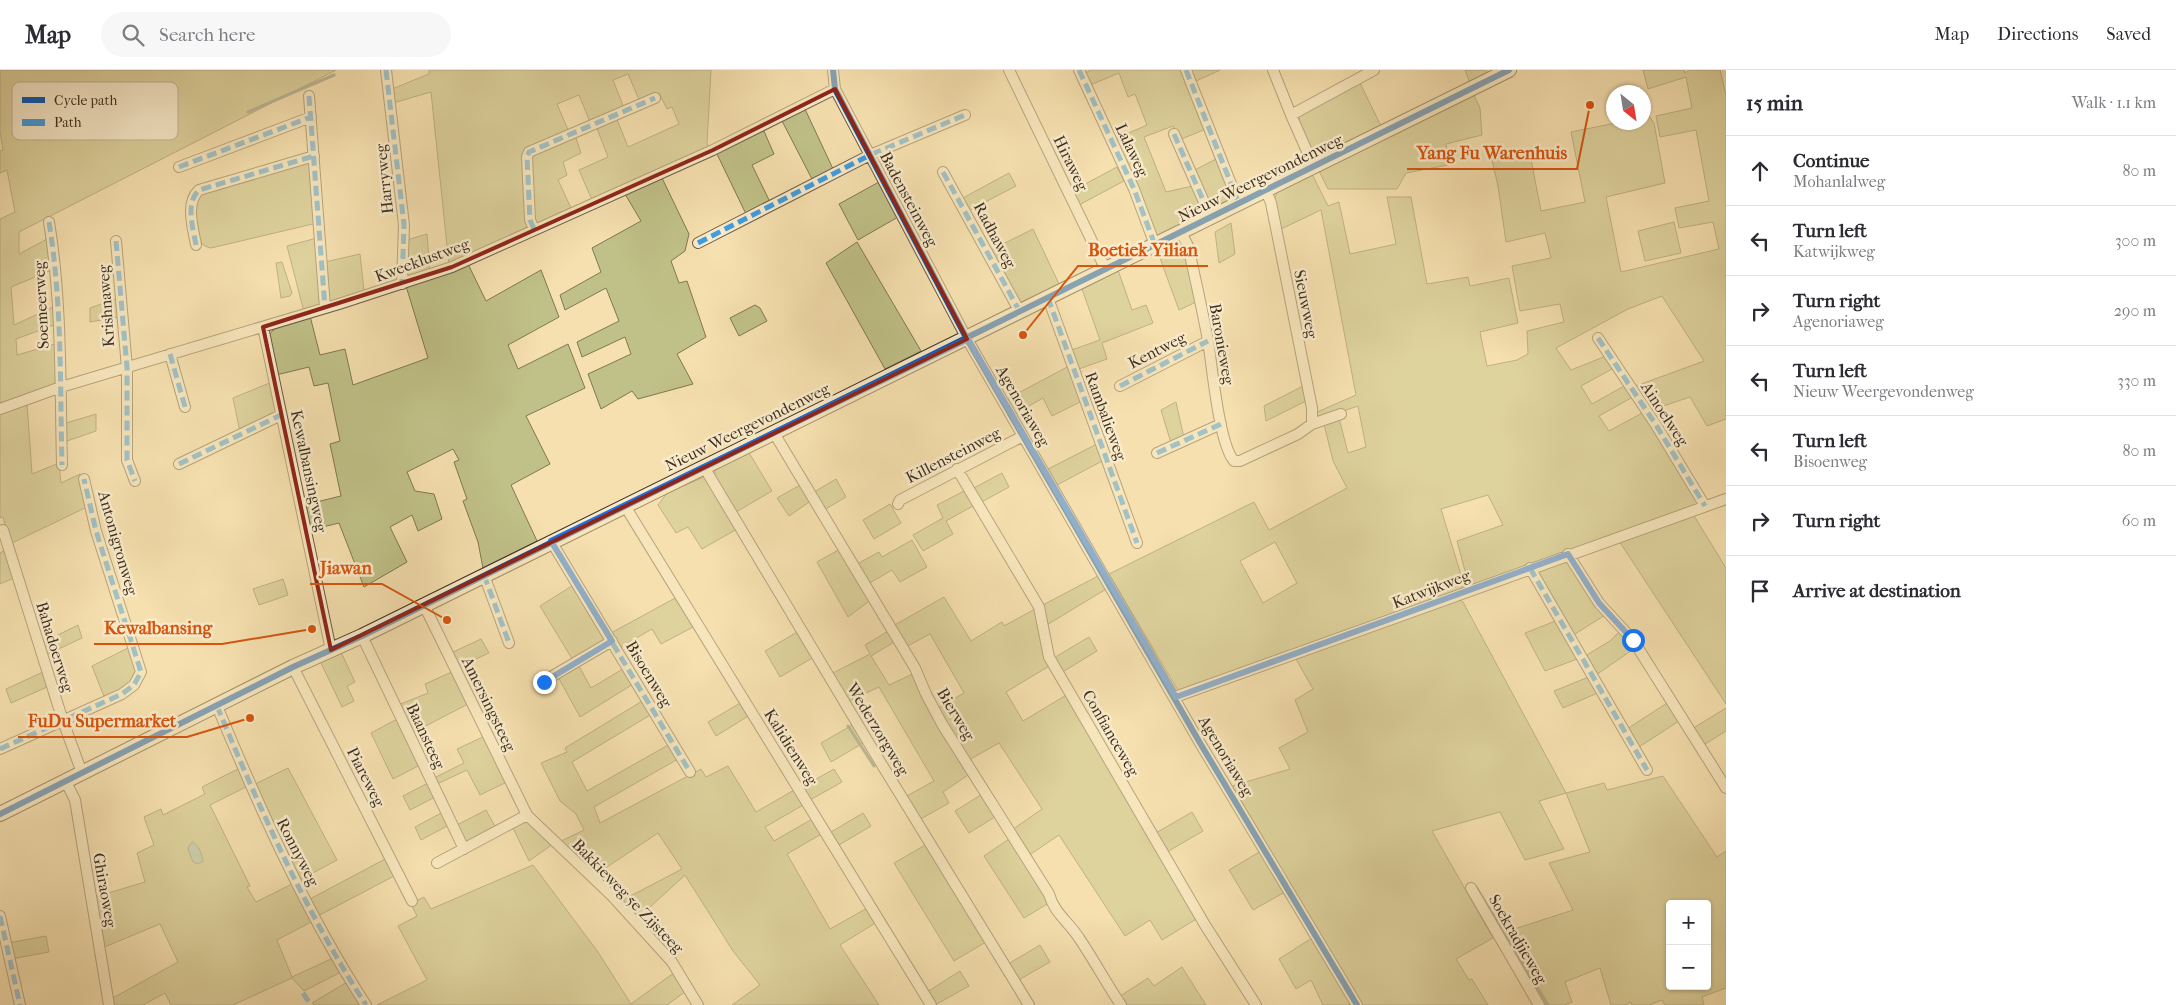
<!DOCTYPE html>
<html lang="en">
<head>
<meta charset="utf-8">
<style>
	body { margin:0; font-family:"IM FELL French Canon",serif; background:#f7f7f7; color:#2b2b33 }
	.controls { position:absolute; right:15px; bottom:15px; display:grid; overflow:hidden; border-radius:5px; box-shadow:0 1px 4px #0004 }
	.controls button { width:45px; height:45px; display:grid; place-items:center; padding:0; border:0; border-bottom:1px solid #e1e1e2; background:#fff; color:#2b2b33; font:25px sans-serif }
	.compass { position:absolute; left:1606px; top:15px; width:45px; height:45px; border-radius:50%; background:#fff; box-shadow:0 1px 4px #0004; rotate:150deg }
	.stop { position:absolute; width:15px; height:15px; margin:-11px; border:4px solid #1a73e8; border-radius:50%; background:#fff }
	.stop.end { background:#1a73e8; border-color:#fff; box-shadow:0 1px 5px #0008 }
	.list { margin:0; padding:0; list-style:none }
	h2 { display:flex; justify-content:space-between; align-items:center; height:65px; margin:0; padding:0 20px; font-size:21px }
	h2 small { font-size:16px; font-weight:400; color:#7c7c81 }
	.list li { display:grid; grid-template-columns:32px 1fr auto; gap:15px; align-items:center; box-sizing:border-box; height:70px; padding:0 20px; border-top:1px solid #e1e1e2 }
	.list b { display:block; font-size:19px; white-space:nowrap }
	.list p { margin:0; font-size:16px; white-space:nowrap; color:#7c7c81 }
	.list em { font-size:16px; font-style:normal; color:#7c7c81 }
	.icon { flex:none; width:28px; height:28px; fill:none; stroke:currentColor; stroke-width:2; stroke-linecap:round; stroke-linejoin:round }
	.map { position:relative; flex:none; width:1726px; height:935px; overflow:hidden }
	header { display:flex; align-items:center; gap:30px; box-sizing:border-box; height:70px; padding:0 25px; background:#fff; border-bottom:1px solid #e1e1e2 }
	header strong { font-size:24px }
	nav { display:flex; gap:28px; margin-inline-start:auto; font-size:18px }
	.search { width:350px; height:45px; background:#f7f7f7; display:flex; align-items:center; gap:12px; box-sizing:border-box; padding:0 18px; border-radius:28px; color:#7c7c81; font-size:19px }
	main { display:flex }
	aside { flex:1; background:#fff }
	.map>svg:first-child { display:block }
	.green { fill:#c0c188; stroke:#7e7854; fill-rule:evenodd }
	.water { fill:#9dbdac; stroke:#778474 }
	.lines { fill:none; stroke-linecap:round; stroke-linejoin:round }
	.stream { stroke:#778474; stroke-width:3 }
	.street-casing { stroke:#6b5b43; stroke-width:12 }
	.secondary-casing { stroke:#3d2f1f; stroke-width:16 }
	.street { stroke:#f9ebcb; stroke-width:10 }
	.secondary { stroke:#f9ebcb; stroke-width:14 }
	.quiet { stroke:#3f9de0; stroke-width:5; stroke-dasharray:10 5; stroke-linecap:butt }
	.cycleway-casing { stroke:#f9ebcb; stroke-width:9 }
	.cycleway { stroke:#0057b8; stroke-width:6 }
	.route { stroke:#1a73e8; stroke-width:6 }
	.marked { fill:none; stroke:#8f2418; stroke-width:4; stroke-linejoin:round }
	.labels { text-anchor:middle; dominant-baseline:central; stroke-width:5; stroke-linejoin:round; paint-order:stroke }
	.street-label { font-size:16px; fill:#3d2f1f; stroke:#f9ebcb }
	.key { fill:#f9ebcb; stroke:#c1b397; stroke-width:1 }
	.key-label { font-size:14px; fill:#3d2f1f }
	.leader { fill:none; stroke:#d7550e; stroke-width:2 }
	.callout-dot { fill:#d7550e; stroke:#f9ebcb; stroke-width:2 }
	.callout-label { font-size:18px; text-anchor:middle; font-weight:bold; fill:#d7550e; stroke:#f9ebcb; stroke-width:5; stroke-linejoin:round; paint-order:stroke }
</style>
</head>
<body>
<header>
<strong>Map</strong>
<div class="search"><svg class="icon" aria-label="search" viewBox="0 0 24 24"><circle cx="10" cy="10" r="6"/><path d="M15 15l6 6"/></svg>Search here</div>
<nav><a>Map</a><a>Directions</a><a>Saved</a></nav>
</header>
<main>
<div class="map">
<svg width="1726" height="935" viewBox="0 0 1726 935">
	<rect width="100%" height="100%" fill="#f6e0af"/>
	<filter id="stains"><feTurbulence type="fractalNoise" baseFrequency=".004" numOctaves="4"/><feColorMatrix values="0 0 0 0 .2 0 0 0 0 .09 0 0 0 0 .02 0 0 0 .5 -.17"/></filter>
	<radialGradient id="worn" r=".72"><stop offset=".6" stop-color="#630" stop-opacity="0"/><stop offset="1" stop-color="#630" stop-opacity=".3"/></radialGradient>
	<path class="green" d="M0 0H336L19 162V184L47 169 52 200 11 217 14 255 53 237 54 255 16 269 17 285 55 274 58 313 0 336V149L15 142 7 100 0 103V81L3 80 0 62Z
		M429 0H711L707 73 709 79 592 130 579 100 608 87 596 56 616 47 628 77 679 54 672 37 667 39 659 23 640 32 628 4 613 10 624 38 590 52 579 25 557 34 569 62 533 76 527 159 449 195 431 22 393 33 392 19 429 4Z
		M1091 0H1183L1206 59 1179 70 1173 56 1144 67 1166 122 1192 116 1204 141 1202 145 1155 168 1113 70 1147 55 1135 24 1128 27 1119 3 1088 16 1083 4Z
		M1190 0H1220L1194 12Z
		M1465 0H1486L1488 4 1470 13Z
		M1643 0H1684L1685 3 1690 0H1720L1726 25V349L1707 356 1690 327 1649 341 1633 317 1704 291 1662 226 1628 239 1556 278 1571 300 1606 286 1614 298 1581 316 1592 334 1626 315 1633 327 1599 346 1609 361 1644 342 1698 432 1697 434 1474 515 1468 512 1457 471 1503 455 1488 425 1441 439 1464 515 1460 519 1179 622 1109 504 1254 432 1269 460 1347 418 1333 391 1324 354 1339 348 1348 383 1366 377 1358 336 1317 350 1315 343 1356 325 1321 140 1279 160 1274 132 1277 121 1312 104 1328 136 1339 132 1350 184 1396 174 1387 127H1411L1427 214 1468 207 1470 216 1509 208 1518 253 1480 262 1487 296 1517 290 1528 284 1527 261 1564 252 1560 234 1520 241 1512 196 1551 188 1545 163 1506 172 1498 116 1491 86 1529 79 1541 141 1585 132 1571 62 1616 53 1644 52V46H1649L1654 53 1665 113 1606 127 1621 202 1719 179 1713 152 1679 158 1675 138 1709 131 1696 60 1660 67 1656 46 1692 38 1686 7 1648 19ZM1275 472 1297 513 1263 533 1240 491Z
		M1359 11 1382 58 1317 88 1313 85 1299 52V45Z
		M1474 25 1480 38 1482 65 1446 74 1448 95 1406 103 1397 119H1328L1319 101Z
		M804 37 834 101 813 111 781 49Z
		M763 59 774 84 752 95 770 132 746 144 716 82Z
		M575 65 581 83 563 92 567 105 558 110 571 138 534 156 529 89 533 81Z
		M1216 89 1233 131 1211 141 1193 101Z
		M307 92 311 93 317 153 211 178C190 175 195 141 199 125Z
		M1117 97 1124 111 1079 135 1072 121Z
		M1009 103 1016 116 968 141 961 129Z
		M662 108 689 164 685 181 671 191 679 213 687 211 706 267 677 284 693 314 638 329 632 321 601 339 588 304 631 284 625 267 582 287 577 272 619 251 606 218 565 240 560 225 601 202 592 178 641 151 625 124Z
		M879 112 898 147 858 170 839 134Z
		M1674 152 1681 183 1645 191 1638 161Z
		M1231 153 1235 184 1219 193 1215 162Z
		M1033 159 1060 216 1021 236 989 181Z
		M427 164 430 202 410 207 406 204 407 170Z
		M317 168 320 235 304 242 287 176Z
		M1175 171H1179L1184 176 1196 232 1179 240 1157 180Z
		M857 172 921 281 885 299 826 193Z
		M360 184 364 221 331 231 328 228 325 192Z
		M282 192 292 223 290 226 281 228 276 193Z
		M468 194 486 231 541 200 559 247 508 275 518 299 568 274 585 318 526 346 550 394 511 415 537 471 483 498 478 472 463 431 467 429 454 392 459 390 453 379 407 402 415 421 434 424 442 449 418 461 412 445 390 457 407 492 364 517 339 453 310 460 304 435 341 426 330 374 340 371 328 313 314 316 309 297 276 305 268 266 275 258 310 246 320 285 345 279 353 315 428 288 406 216Z
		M1118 200 1132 240 1146 235 1153 253 1102 273 1107 289 1076 300 1069 281 1100 270 1082 219Z
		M118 228 119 247 90 252V238Z
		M755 235 760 238 767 251 739 266 730 248Z
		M1069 296 1082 331 1052 346 1043 328 1015 344 1007 329Z
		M272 312 279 341 240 362 233 328Z
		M1305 315 1308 330 1266 351 1264 336Z
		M1176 332 1184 368 1171 373 1161 340Z
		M27 333 32 404 59 393 61 413 80 404 87 437 10 474 3 447 0 448V342Z
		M96 344V361L64 372 63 354Z
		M1097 374 1104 390 1057 415 1048 399Z
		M748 381 772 421 736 442 715 407V399Z
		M1002 403 1009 417 980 433 972 419Z
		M704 407 707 408 737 459 702 479 688 457 676 463 658 435 667 423Z
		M836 409 846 427 824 440 814 422Z
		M802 414 812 430 789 446 777 428Z
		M964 421 973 436 946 451 953 464 923 481 913 465 943 448 937 435Z
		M890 434 901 453 874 469 863 450Z
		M1693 444 1726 498V634L1619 471Z
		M912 470 927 497 900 512 892 500 868 514 857 494 879 482 882 487Z
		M842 478 872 529 848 547 817 492Z
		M5 480 14 508 0 514V483Z
		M1567 490 1605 545 1572 566 1535 500Z
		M1100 505 1108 518 1045 556 1041 536Z
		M283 509 288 525 259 535 253 519Z
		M575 514 607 571 574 592 540 536Z
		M677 527 695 556 661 574 652 559 619 578 611 563Z
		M944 527 971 571 1002 552 1004 556 1035 539 1051 595 1006 622 1023 651 1068 624 1198 848 1162 870 1150 850 1125 866 1059 765 1028 786 1012 760 1042 739 999 673 969 690 936 639 964 623 930 564 906 577 893 556Z
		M1458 529 1463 532 1566 723 1604 713 1607 720 1663 706 1717 787 1726 781V918L1702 927 1704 935H1665L1662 930 1649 935H1632L1631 932 1625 935H1611L1600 898 1565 912 1572 932 1564 935H1541L1499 864 1573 840 1549 793 1590 782 1566 723 1539 731 1564 779 1525 790 1500 742 1432 761 1493 868 1456 889 1469 910 1472 909 1488 935H1361L1232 716 1290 699 1279 678 1308 662 1295 630 1313 619 1296 589ZM1670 834H1707V916H1670Z
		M1558 550 1580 588 1545 601 1525 563Z
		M78 555 82 568 46 585 42 573Z
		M890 560 896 571 871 586 889 615 915 603 971 703 943 722 949 733 919 750 905 727 934 711 879 617 847 632 831 604 870 584 865 575Z
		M1621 560 1635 578 1596 605 1585 586 1610 571Z
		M799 561 814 587 780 607 765 581Z
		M1089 567 1097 581 1061 603 1052 589Z
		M481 569 489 583 458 597 451 583Z
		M130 577 136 601 128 615 105 629 92 596Z
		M341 582 355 612 347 616 354 631 342 637 320 591Z
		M578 594 591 618 626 597 635 613 580 647 558 607Z
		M454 601 470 633 412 663 398 635 428 623 425 614Z
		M43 602 47 617 11 633 6 619Z
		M1591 606 1600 622 1563 638 1554 621Z
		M644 630 652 644 572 692 587 721 670 674 678 689 594 737 600 753 701 699 706 707 728 696 756 742 796 719 805 734 765 757 774 771 814 748 823 763 787 784 830 859 869 837 877 852 840 875 879 935H732L760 915 733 881 685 805 637 849 621 831 682 799 658 763 595 805 559 772 584 760 576 744 560 731 541 693 567 682 565 678Z
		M742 632 750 645 716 666 708 652Z
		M1667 633 1679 651 1639 677 1627 659Z
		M1726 638V661L1702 676 1692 659Z
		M399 648 420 695 393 709 371 663Z
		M854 654 865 672 831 692 821 673Z
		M485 666 507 712 480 725 467 700 435 715 432 709 464 693 457 679Z
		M240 698 248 716 210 735 248 812 250 816 247 817 256 832 294 813 313 851 277 870 292 907 333 888 341 902 304 921 292 908 233 935H171L165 923 143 935H112L111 929 178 892 160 854 102 878 95 827 145 812 137 783 154 775 144 747 161 739 163 745 205 724 202 717Z
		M288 698 337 790 298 811 253 715Z
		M834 699 842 712 810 730 802 717Z
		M428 713 435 727 410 740 403 726Z
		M984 723 998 745 969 763 955 741Z
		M486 740 496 758 466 772 455 756Z
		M443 742 449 755 421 770 415 757Z
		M1192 742 1203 761 1167 782 1156 763Z
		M863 743 871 756 839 775 831 762Z
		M525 749 553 774 529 791 512 756Z
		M1012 767 1049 833 1024 848 984 786Z
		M927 774 986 872 954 891 894 793Z
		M1261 781 1285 822 1253 840 1229 800Z
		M387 788 396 805 318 846 310 829Z
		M533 795 598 882 631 934 675 902 686 921 667 935H377L427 910 398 856 417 846 411 834 424 827 431 839Z
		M46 866 49 882 11 889 8 873Z
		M1312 868 1352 935H1323L1311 910 1296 919 1279 889Z
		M1040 875 1050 892 1017 911 1008 894Z
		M1182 897 1206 935H1124L1119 927 1148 908 1154 916Z
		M960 901 969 916 935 935 927 922Z
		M347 912 360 933 356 935H314L312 933Z"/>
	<path class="water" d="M193 772C199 776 202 784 203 791L198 794 193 792 188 779 190 774Z"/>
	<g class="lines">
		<path class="stream" d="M248 42 334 5
			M848 656 874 696
			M1476 817 1548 935"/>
		<g class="street-casing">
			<path id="street" d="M386 0 404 155 402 214
				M833 0 835 19 967 269 1200 673 1357 935
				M1009 0 1106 200
				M1079 0 1134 119 1155 175
				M1186 0 1239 134
				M1273 0 1291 45
				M309 26 325 238
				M1174 64 1211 148
				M179 97 311 47
				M1314 97 1291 45 1374 0
				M943 102 1020 242
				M1266 121 1271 133 1312 338V354
				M49 152C62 231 60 315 62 395
				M534 159 530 150 527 87 529 82 655 28
				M1181 162 1188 176C1195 207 1202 239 1208 270 1212 296 1219 374 1234 391H1240L1298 364 1312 354 1341 344
				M116 171 127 298V390L135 411
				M698 173 870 85 965 45
				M196 175C193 158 185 133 199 120L314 86
				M1048 228 1137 473
				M263 257 331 580
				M1598 268 1656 355 1705 436
				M170 284 185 337
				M1120 316 1208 271
				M0 339 61 317 339 234 452 197 713 80 835 19
				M774 363 915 598 926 624 942 654 1049 824C1054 843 1069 852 1079 868 1094 890 1106 913 1121 935
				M1157 383 1221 354
				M179 394 281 345
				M704 397 879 690 1029 935
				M957 399 1039 537 1049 587 1205 855 1256 935
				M898 434 900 430 1023 366
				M625 436 931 935
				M3 460 63 651 82 703
				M551 471 690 702
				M1568 484 1599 533 1633 570 1726 718
				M1530 498 1647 700
				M484 505 509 573
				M424 535 527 745 612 826 672 892 698 935
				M362 566 464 779
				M293 597 412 831
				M544 611 612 571
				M1175 627 1726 429
				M217 636C260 739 305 841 366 935
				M0 679 122 624 134 615 141 602 96 461 84 409
				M66 712 75 730 109 935
				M437 793 527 745
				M1471 818 1539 935
				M0 846 20 935"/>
		</g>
		<g class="secondary-casing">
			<path id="secondary" d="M0 744 293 597 362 566 1509 0"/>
		</g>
		<use href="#street" class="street"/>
		<use href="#secondary" class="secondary"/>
		<path class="quiet" d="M386 0 404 155 402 214
			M1079 0 1134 119 1155 175
			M1186 0 1239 134
			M309 26 325 238
			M1174 64 1211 148
			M179 97 311 47
			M943 102 1020 242
			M49 152C62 231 60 315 62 395
			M534 159 530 150 527 87 529 82 655 28
			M116 171 127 298V390L135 411
			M698 173 870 85 965 45
			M196 175C193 158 185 133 199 120L314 86
			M1048 228 1137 473
			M1598 268 1656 355 1705 436
			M170 284 185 337
			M1120 316 1208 271
			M1157 383 1221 354
			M179 394 281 345
			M551 471 690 702
			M1530 498 1647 700
			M484 505 509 573
			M544 611 612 571
			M217 636C260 739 305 841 366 935
			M0 679 122 624 134 615 141 602 96 461 84 409
			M0 846 20 935
			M303 923 311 935"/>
		<g class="cycleway-casing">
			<path id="cycleway" d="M833 0 835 19 967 269 1200 673 1357 935
				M0 744 293 597 362 566 1509 0"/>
		</g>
		<use href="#cycleway" class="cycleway"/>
	</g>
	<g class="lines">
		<path class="route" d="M544 612 612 571 551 471 968 269 1176 627 1568 484 1599 533 1633 570"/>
	</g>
	<path d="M0 0H1726V935H0ZM835 19 967 269 331 580 263 257 452 197 713 80Z" fill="#f6e0af" fill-opacity=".55" fill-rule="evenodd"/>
	<path class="marked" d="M835 19 967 269 331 580 263 257 452 197 713 80Z"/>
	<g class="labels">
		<g class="street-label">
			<text transform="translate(1132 80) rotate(65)">Lalaweg</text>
			<text transform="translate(1071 93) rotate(64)">Hiraweg</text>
			<text transform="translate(1260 108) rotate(-26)">Nieuw Weergevondenweg</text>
			<text transform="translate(384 109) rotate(-96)">Harryweg</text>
			<text transform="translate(909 129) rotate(62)">Badensteinweg</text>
			<text transform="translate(995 165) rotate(62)">Radhaweg</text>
			<text transform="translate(422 190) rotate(-20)">Kweeklustweg</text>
			<text transform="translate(1306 234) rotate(79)">Sieuwweg</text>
			<text transform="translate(41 235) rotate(-93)">Soemeerweg</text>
			<text transform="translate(106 236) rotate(-94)">Krishnaweg</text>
			<text transform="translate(1222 274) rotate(80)">Baronieweg</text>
			<text transform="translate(1157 280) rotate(-27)">Kentweg</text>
			<text transform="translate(1023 336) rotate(60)">Agenoriaweg</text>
			<text transform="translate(1665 344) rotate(57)">Ainoelweg</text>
			<text transform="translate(1106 346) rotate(70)">Rambalieweg</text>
			<text transform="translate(747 357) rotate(-26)">Nieuw Weergevondenweg</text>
			<text transform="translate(953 385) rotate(-27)">Killensteinweg</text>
			<text transform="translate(309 401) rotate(78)">Kewalbansingweg</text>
			<text transform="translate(118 473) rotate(74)">Antonigronweg</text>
			<text transform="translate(1431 519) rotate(-21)">Katwijkweg</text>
			<text transform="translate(55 577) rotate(73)">Bahadoerweg</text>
			<text transform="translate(649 604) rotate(59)">Bisoenweg</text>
			<text transform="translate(489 634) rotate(64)">Amersingsteeg</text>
			<text transform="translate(956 644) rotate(59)">Bierweg</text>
			<text transform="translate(878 659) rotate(59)">Wederzorgweg</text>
			<text transform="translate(1111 663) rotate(60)">Confianceweg</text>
			<text transform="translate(426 666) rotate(65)">Baansteeg</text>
			<text transform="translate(791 677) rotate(58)">Kalidienweg</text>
			<text transform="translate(1226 686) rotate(59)">Agenoriaweg</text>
			<text transform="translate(366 707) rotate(63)">Piareweg</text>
			<text transform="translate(298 782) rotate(63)">Ronnyweg</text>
			<text transform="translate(105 820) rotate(80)">Ghiraoweg</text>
			<text transform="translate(628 826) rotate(46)">Bakkieweg 5e Zijsteeg</text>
			<text transform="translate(1518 869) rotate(60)">Soekradjieweg</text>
		</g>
	</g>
	<rect x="12" y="12" width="166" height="58" rx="8" class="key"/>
	<rect x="22" y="27" width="23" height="6" fill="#0057b8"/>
	<rect x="22" y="49" width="23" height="7" fill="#3f9de0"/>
	<g class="key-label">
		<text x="54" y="35">Cycle path</text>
		<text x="54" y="57">Path</text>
	</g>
	<path class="leader" d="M1590 35L1577 99H1407M1023 265L1078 196H1208M447 550L382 514H310M312 559L222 574H94M250 648L187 667H18"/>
	<g class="callout-dot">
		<circle cx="1590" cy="35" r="5"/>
		<circle cx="1023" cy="265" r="5"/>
		<circle cx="447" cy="550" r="5"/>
		<circle cx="312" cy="559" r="5"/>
		<circle cx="250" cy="648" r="5"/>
	</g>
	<g class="callout-label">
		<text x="1492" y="89">Yang Fu Warenhuis</text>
		<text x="1143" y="186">Boetiek Yilian</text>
		<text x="346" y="504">Jiawan</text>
		<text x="158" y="564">Kewalbansing</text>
		<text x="102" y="657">FuDu Supermarket</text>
	</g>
	<rect width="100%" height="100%" filter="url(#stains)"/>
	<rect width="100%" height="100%" fill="url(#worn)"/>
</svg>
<div class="controls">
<button>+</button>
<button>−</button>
</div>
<svg class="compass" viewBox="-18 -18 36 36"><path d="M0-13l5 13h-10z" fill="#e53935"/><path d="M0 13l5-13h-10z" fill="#7c7c81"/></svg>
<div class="stop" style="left:1633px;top:570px"></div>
<div class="stop end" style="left:544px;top:612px"></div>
</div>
<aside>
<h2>15 min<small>Walk · 1.1 km</small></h2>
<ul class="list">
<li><svg class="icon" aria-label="ahead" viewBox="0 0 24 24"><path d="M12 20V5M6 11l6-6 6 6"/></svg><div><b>Continue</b><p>Mohanlalweg</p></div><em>80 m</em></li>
<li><svg class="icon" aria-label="left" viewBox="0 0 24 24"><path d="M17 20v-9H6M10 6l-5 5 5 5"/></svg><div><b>Turn left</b><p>Katwijkweg</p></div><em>300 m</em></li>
<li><svg class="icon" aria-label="right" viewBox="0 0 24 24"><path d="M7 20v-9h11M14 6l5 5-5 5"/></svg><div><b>Turn right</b><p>Agenoriaweg</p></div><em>290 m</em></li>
<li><svg class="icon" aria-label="left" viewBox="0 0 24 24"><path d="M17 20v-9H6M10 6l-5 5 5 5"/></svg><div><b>Turn left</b><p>Nieuw Weergevondenweg</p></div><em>330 m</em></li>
<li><svg class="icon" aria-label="left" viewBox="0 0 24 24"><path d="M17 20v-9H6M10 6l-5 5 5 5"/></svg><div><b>Turn left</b><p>Bisoenweg</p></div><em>80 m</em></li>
<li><svg class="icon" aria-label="right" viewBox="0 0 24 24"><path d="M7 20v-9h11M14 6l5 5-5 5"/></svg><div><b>Turn right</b></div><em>60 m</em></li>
<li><svg class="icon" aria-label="arrive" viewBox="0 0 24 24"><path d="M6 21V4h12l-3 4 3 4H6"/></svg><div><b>Arrive at destination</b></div></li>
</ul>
</aside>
</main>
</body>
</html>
